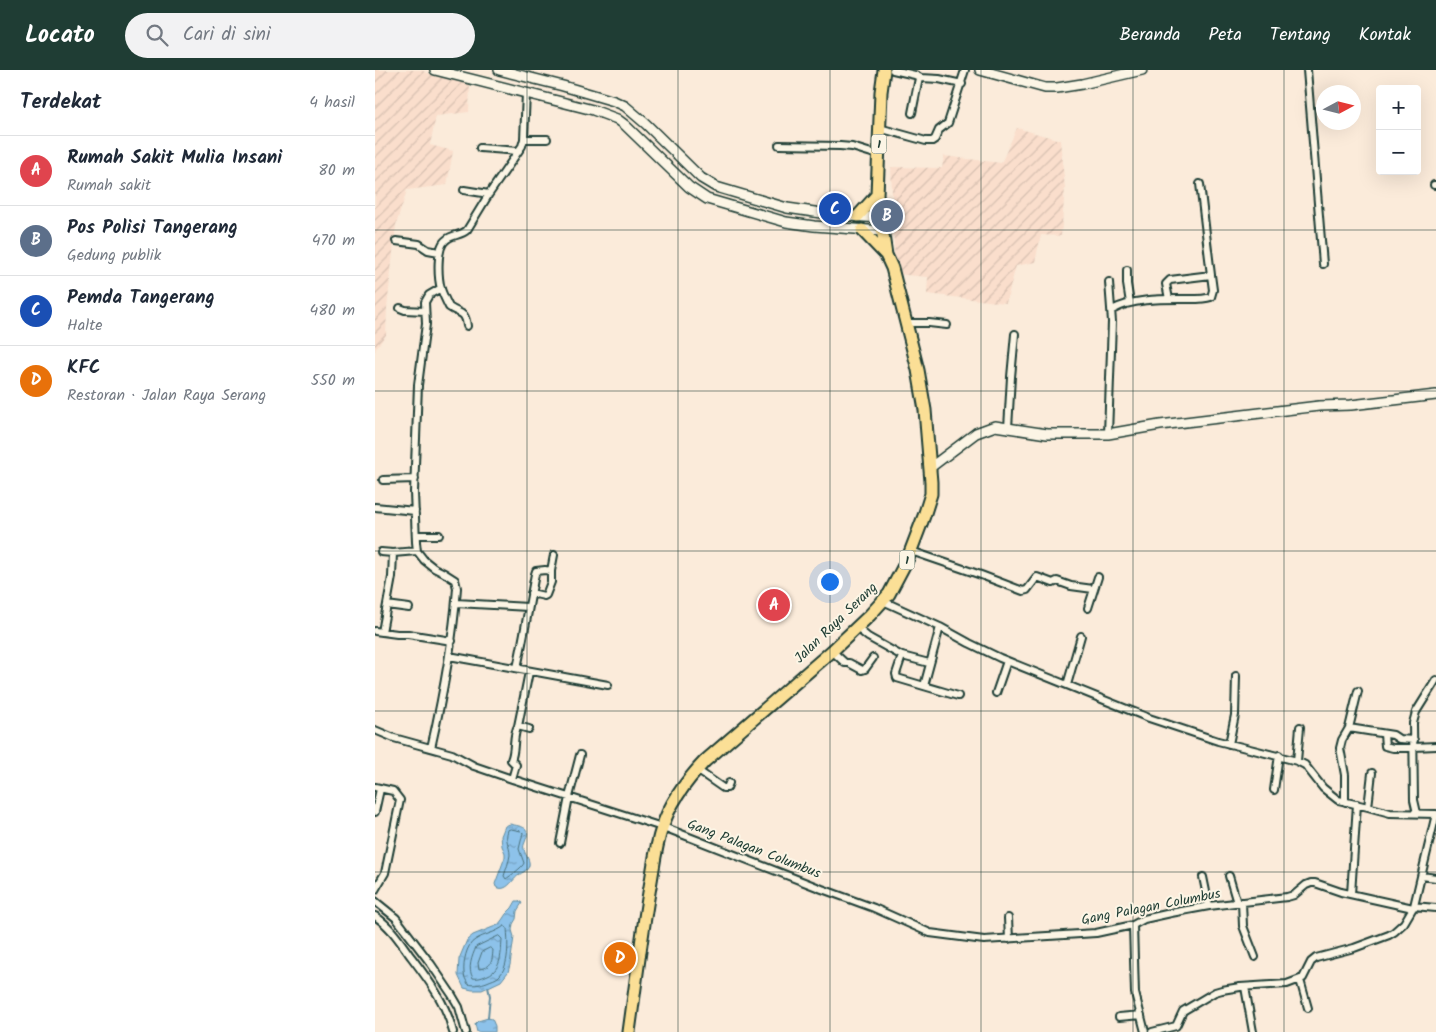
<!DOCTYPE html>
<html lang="id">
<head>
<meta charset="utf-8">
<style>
	body { margin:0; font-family:Kalam,sans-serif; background:#f2f2f3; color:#1f2937 }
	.controls { position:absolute; right:15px; top:15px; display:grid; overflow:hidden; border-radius:5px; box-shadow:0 5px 20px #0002 }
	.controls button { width:45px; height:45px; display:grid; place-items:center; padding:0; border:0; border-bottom:1px solid #e0e1e3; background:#fff; color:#1f2937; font:25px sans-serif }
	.compass { position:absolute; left:941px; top:15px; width:45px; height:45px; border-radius:50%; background:#fff; box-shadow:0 5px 20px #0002; rotate:83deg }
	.you { position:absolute; left:454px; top:511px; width:18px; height:18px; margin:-12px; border:4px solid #fff; border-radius:50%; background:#1a73e8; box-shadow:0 0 0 8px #1a73e833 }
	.badge { display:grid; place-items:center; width:32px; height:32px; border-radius:50%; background:#1f3d34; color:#fff; font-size:16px; font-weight:700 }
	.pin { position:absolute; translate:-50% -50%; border:2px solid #fff; box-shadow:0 1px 5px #0006 }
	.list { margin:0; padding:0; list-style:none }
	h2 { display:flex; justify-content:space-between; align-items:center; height:65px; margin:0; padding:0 20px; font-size:21px }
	h2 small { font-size:16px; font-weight:400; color:#747a83 }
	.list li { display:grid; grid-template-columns:32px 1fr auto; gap:15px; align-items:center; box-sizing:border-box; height:70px; padding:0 20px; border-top:1px solid #e0e1e3 }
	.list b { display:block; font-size:19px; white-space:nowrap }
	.list p { margin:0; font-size:16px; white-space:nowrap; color:#747a83 }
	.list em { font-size:16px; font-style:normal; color:#747a83 }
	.icon { flex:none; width:28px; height:28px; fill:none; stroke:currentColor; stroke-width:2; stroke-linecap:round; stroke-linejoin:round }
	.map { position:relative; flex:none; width:1061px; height:962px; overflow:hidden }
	header { display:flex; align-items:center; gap:30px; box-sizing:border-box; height:70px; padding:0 25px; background:#1f3d34; color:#fff }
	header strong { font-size:24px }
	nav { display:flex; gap:28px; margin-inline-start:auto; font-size:18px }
	.search { width:350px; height:45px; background:#f2f2f3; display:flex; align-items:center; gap:12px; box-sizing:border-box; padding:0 18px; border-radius:28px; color:#747a83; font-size:19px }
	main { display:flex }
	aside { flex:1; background:#fff }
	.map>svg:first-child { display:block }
	.industrial { fill:url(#industrial-furrows) }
	.water { fill:url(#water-ripples); stroke:#618da1 }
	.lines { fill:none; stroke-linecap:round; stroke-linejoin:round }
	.shore { stroke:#4b727d; stroke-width:1 }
	.stream { stroke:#618da1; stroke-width:2 }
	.street-casing { stroke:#1f3d34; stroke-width:10 }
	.secondary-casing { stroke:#1f3d34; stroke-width:12 }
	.highway-casing { stroke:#1f3d34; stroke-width:15 }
	.street { stroke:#fcf5e5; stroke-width:6 }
	.secondary { stroke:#fcf5e5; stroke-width:9 }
	.highway { stroke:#fbdf96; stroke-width:11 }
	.grid { fill:none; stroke:#1f3d34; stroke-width:1; stroke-opacity:0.55 }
	.labels { text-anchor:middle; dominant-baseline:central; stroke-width:4; stroke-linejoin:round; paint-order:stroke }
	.shield { fill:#fcf5e5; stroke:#617469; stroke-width:1 }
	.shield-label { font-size:12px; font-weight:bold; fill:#1f3d34 }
	.street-label { font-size:14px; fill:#1f3d34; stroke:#fcf5e5 }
</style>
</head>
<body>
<header>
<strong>Locato</strong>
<div class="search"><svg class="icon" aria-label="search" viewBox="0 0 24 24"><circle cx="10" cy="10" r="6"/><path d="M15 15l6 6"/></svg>Cari di sini</div>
<nav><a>Beranda</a><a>Peta</a><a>Tentang</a><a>Kontak</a></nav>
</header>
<main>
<aside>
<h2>Terdekat<small>4 hasil</small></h2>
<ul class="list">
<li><span class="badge" style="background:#e0444e">A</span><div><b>Rumah Sakit Mulia Insani</b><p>Rumah sakit</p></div><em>80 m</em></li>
<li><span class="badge" style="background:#5c6f8a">B</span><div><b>Pos Polisi Tangerang</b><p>Gedung publik</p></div><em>470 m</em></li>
<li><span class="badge" style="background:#1a4fb4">C</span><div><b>Pemda Tangerang</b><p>Halte</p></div><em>480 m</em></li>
<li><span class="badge" style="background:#e8710a">D</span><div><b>KFC</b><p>Restoran · Jalan Raya Serang</p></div><em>550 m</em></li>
</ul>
</aside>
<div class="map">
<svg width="1061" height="962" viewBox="0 0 1061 962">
	<defs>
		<pattern id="industrial-furrows" width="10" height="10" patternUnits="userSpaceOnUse" patternTransform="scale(1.25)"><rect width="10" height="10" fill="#fadecc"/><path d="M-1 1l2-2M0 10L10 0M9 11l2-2" fill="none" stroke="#d6bfb0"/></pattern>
		<pattern id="water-ripples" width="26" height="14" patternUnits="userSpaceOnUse" patternTransform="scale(1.25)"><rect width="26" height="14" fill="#8dc2ea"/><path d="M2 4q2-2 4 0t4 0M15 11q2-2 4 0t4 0" fill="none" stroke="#739fbe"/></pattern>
	</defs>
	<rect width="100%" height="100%" fill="#fbebda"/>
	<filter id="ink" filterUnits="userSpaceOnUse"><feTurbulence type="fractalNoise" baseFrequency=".02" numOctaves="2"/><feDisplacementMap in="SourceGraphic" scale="10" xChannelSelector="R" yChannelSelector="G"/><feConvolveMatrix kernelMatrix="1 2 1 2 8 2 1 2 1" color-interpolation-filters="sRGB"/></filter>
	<g filter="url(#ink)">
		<path class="industrial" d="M0 0H45L61 6 95 13 94 42 61 46 55 75 78 81 72 115 32 120 21 155 12 238 11 265 1 278 0 282Z
			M642 58 685 70 690 118 686 166 666 165 660 192 641 196 631 233 552 224 553 207 520 204 516 97 567 98 569 86 626 93Z"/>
		<path class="water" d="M135 754C147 757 157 756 150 772 149 775 148 776 149 779 150 786 157 791 153 798 151 802 147 802 144 805 139 808 135 816 129 818 126 819 124 818 121 817L120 814 130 787V783L127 776 126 766 130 756Z
			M141 831H144L147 833 142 841 141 849 138 854 137 860 139 867 135 895 133 902 126 911 107 920H97L89 918 83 905 84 889 92 870 98 865 123 855 127 850 131 844 137 838Z
			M113 948 117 949 120 956V962H102L100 954 103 951Z"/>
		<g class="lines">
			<path class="shore" d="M136 759 146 761 148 763 144 779 149 793C148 797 135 806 131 809L129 806C131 799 134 792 135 785 135 775 129 771 133 760Z
				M129 856 132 858C133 871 135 897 123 907 121 909 116 910 112 912 106 914 100 916 93 914 91 910 89 907 89 903 88 893 91 875 100 870 109 864 121 863 129 856Z
				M124 866 127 869C126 882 127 899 113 905 108 907 104 909 98 908 92 898 97 887 101 877Z
				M115 878 118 880C117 892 117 897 104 899L103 893 107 882Z"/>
			<path class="stream" d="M113 917 115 926 113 948"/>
			<g class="street-casing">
				<path id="street" d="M518 0 540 5 546 8 564 9 587 14
					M932 0 948 194
					M537 43 544 8
					M504 58 551 71H557L560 69 564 60 573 53 590 0
					M149 69H172
					M404 75 465 76 477 77 503 85
					M105 78 143 81
					M1059 115H1061
					M89 120 114 124
					M21 171 44 174 53 180 64 182
					M752 200V214L755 233
					M794 229 791 214 795 210 836 205
					M25 238 30 240 50 241
					M737 240C757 229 783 229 805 229 816 229 827 230 836 227L838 220 836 205 825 114
					M532 253H554L572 255
					M92 256C90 240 85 245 74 237 71 231 68 225 66 219 63 208 61 177 71 170 77 164 86 166 92 160L114 124 147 76 149 69 151 23
					M633 358 636 307 640 264
					M733 364 737 252 734 212
					M8 410 40 409
					M0 437 40 441
					M41 465H64
					M536 481 606 505 648 521 652 520 662 507 678 513 682 511 696 516 718 519
					M6 482 18 483
					M176 501 179 485
					M508 531 565 557 594 573 625 588 774 648 843 671 922 691 930 695 948 718 963 730 993 737 1015 743 1061 744
					M81 533 153 537
					M12 535 34 538
					M713 538 723 507
					M565 557 549 616 583 626
					M482 558 493 567 527 586 554 593
					M0 561 22 564H33L77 571
					M7 562 17 507 18 483 42 481
					M457 581 470 593H474L487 600 490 599 498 588
					M74 586 233 615
					M527 586 521 604 522 608 549 616
					M142 598C149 566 154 535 160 504L161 501 170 500 176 501V512L171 525 169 526 156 523
					M154 602 143 656 154 659
					M692 615 706 566
					M621 623 632 591
					M974 658 1018 665 1024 669 1039 670
					M0 660 19 668 77 684 99 696 137 709 287 757
					M1009 664 1010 676 1018 678H1039
					M854 674 860 645 861 606
					M1039 677 1061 676
					M56 678C68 625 78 572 82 518L80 510 69 503 59 498 49 490 42 481 41 472 39 422 43 315 51 254 50 232 54 225 66 218
					M922 691 925 657
					M322 700 348 718H352L354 713
					M137 709 141 695 136 690C141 679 137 666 143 656
					M0 717 18 721 25 730 10 803 0 820
					M899 720 904 685
					M970 732V705L965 678 967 670 974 658 983 621
					M993 737 997 703
					M0 742 5 719
					M1042 743 1039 730 1038 653 1041 642 1061 610
					M291 758 447 819 499 838 555 863 609 870 721 863 758 855 769 849 796 843 834 836 912 827 919 825 931 815 936 813H940L966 822 1038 838
					M185 773 194 727 205 685
					M854 806 862 833
					M1047 806 1061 808
					M828 807 834 836
					M976 824 982 734
					M0 831 21 848 56 894 77 925 84 937 91 962
					M867 832 868 856 880 887
					M1039 836 1061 838
					M0 846C15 856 24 870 34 884 52 908 71 932 78 962
					M633 848 634 869
					M758 855 760 923 770 962
					M925 910 933 938
					M870 917 878 962
					M744 947 766 945
					M777 962 801 956 808 941 840 922 847 920 865 917 912 914 928 908 936 892 941 888 979 878 1014 865 1019 862 1029 853 1039 836 1061 744"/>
			</g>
			<g class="secondary-casing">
				<path id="secondary" d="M60 0 218 40 242 49 250 55 314 117 332 129 411 152 439 156 507 161
					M124 0 188 16 239 31 250 36 271 54 326 108 341 117 412 138 460 145 505 148
					M605 0 670 18H682L707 14 767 0
					M556 397 601 363 620 356 672 364H733L785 355 944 336 976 335 1061 325"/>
			</g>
			<g class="highway-casing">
				<path id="highway" d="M483 146 502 125
					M487 160 511 185
					M254 962C261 912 267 861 276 811 279 793 281 775 287 758 295 732 311 711 330 691L457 581 495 545 514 524 533 488 549 446 556 424V412L550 340 543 300 517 198 511 185 502 125 506 22 509 0"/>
			</g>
			<use href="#street" class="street"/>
			<use href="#secondary" class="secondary"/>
			<use href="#highway" class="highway"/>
		</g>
	</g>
	<path class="grid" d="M152 0V962M303 0V962M455 0V962M606 0V962M758 0V962M909 0V962M0 160H1061M0 321H1061M0 481H1061M0 641H1061M0 802H1061"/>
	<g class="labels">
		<g class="shield">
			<rect x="496.5" y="64.5" width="15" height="19" rx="4"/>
			<rect x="524.5" y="480.5" width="15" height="19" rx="4"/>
		</g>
		<g class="shield-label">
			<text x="504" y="74">1</text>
			<text x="532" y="490">1</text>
		</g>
		<g class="street-label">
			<text transform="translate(461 553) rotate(-44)">Jalan Raya Serang</text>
			<text transform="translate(379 779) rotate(21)">Gang Palagan Columbus</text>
			<text transform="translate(776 837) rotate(-11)">Gang Palagan Columbus</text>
		</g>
	</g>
</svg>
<div class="controls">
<button>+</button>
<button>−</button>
</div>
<svg class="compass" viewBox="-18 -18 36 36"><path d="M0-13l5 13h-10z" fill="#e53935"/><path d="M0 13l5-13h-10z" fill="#747a83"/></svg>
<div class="you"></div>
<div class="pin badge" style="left:399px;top:535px;background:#e0444e">A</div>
<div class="pin badge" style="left:512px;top:146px;background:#5c6f8a">B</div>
<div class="pin badge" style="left:460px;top:139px;background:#1a4fb4">C</div>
<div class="pin badge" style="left:245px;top:888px;background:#e8710a">D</div>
</div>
</main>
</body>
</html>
